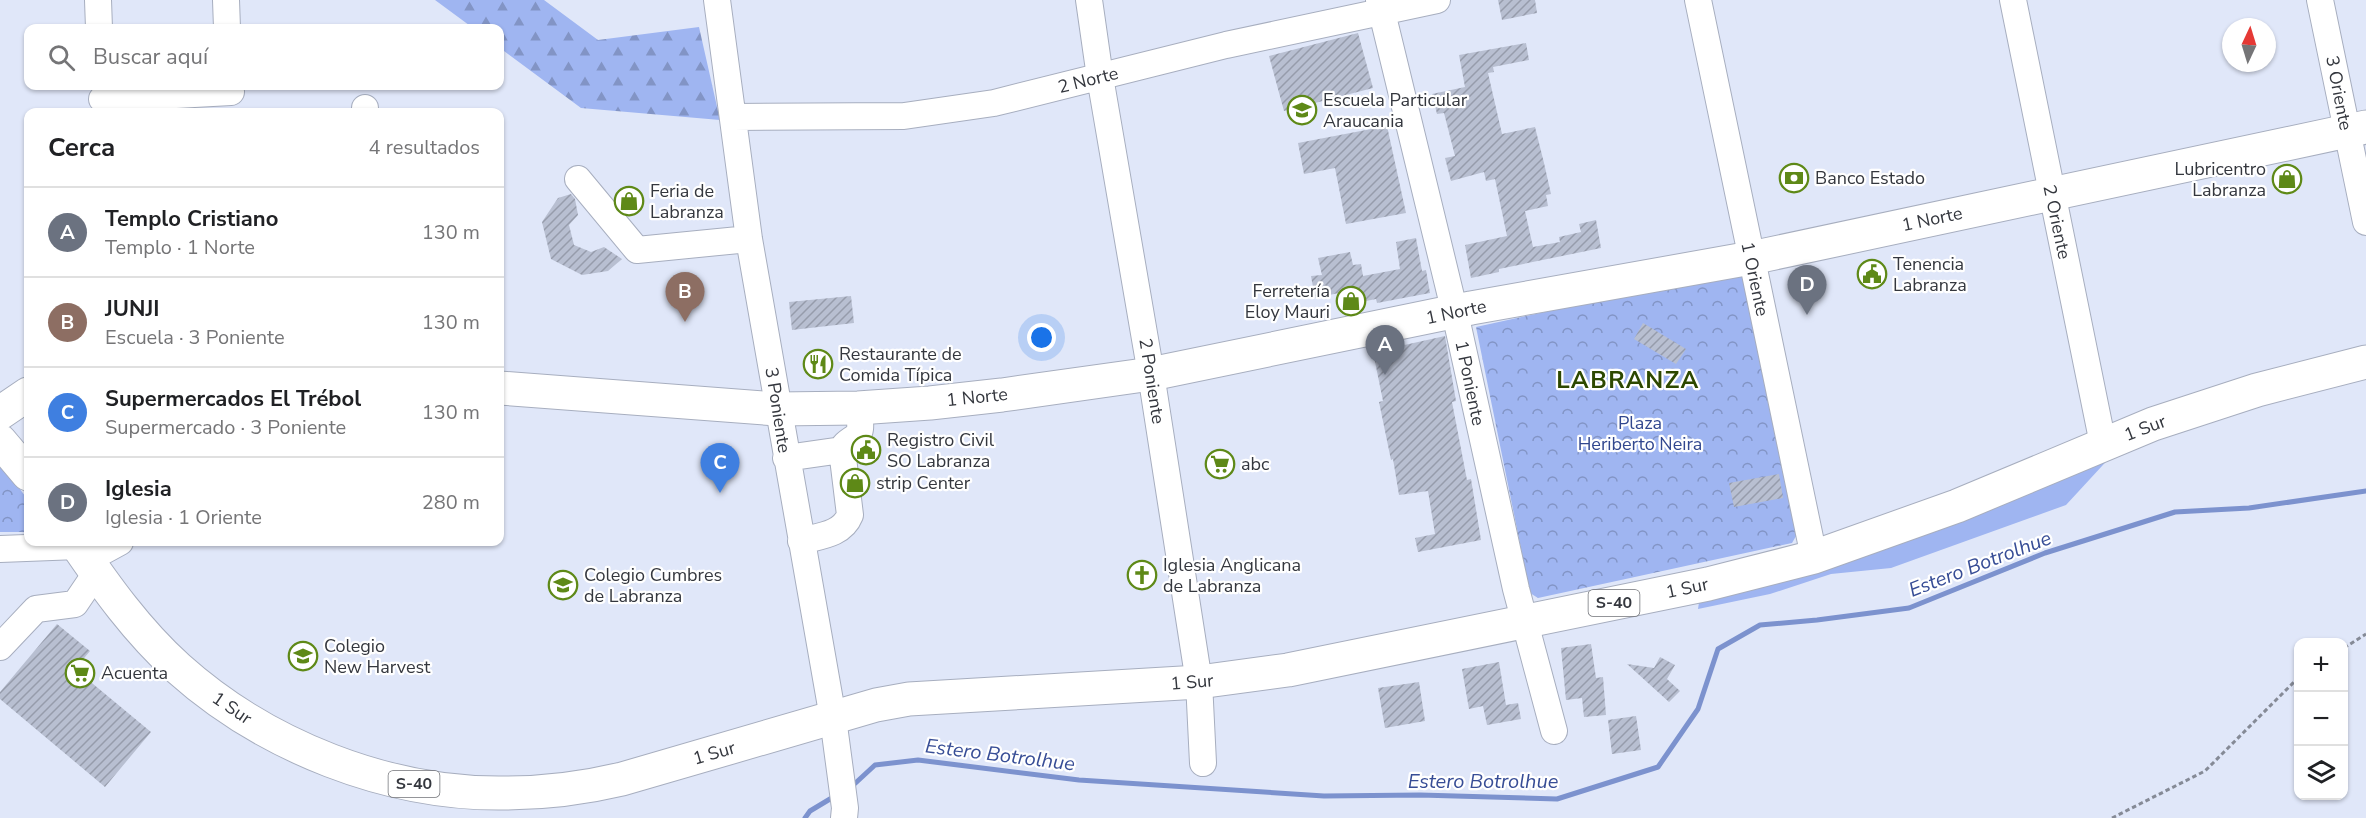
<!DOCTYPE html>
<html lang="es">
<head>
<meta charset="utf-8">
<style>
	body { margin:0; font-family:"Nunito Sans",sans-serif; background:#f6f6f6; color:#202124 }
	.controls { position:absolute; right:18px; bottom:18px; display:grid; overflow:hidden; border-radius:12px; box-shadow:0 2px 4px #0004 }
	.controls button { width:54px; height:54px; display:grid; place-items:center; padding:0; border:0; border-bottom:2px solid #e0e0e0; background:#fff; color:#202124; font:30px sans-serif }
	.compass { position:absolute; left:2222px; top:18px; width:54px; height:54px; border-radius:50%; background:#fff; box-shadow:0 2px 4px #0004; rotate:4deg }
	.you { position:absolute; left:1042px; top:338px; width:21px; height:21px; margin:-15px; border:4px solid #fff; border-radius:50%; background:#1a73e8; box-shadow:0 0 0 9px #1a73e833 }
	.badge { display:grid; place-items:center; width:39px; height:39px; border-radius:50%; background:#d93025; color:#fff; font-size:20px; font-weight:700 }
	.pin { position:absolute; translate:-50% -50px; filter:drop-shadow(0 2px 3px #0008) }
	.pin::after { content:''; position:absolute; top:32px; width:21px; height:18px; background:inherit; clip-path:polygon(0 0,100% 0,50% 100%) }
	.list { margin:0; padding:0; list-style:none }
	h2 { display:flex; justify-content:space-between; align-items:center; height:78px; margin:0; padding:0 24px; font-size:26px }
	h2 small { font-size:20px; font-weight:400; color:#757577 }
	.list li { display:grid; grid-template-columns:39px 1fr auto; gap:18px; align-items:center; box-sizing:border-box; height:90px; padding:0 24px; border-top:2px solid #e0e0e0 }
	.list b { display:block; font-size:22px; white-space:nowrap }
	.list p { margin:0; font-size:20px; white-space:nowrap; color:#757577 }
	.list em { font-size:20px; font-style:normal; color:#757577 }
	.icon { flex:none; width:33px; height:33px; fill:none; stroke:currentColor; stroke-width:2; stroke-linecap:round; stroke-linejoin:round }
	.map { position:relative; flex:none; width:2366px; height:818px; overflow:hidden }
	.search { position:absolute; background:#fff; box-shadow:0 2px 4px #0004; left:24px; top:24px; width:480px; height:66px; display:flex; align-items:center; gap:15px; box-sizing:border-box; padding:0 21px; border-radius:12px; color:#757577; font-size:22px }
	.panel { position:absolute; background:#fff; box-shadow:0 2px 4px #0004; left:24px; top:108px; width:480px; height:438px; border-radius:12px }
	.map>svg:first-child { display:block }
	.green { fill:#9fb5f1 }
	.forest { fill:url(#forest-firs) }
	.park { fill:url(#park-crowns) }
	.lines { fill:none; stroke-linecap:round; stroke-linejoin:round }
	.stream { stroke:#7c92ce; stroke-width:5 }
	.building { fill:url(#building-hatch) }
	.minor-casing { stroke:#a7aebf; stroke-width:28 }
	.major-casing { stroke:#a7aebf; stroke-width:35 }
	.path { stroke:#858a96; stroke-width:3; stroke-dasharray:4.5 3; stroke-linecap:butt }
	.minor { stroke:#fff; stroke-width:26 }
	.major { stroke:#fff; stroke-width:33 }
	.labels { text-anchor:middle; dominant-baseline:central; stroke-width:4.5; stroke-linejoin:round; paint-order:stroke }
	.shield { fill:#fff; stroke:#717378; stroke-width:1.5 }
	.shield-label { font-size:16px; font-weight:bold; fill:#34373e }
	.street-label { font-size:18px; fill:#34373e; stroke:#fff }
	.poi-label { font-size:18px; fill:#34373e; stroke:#fff; text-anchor:start }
	.park-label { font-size:18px; fill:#31478f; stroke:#fff }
	.water-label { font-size:20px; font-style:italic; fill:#374d96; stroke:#fff }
	.district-label { font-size:24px; font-weight:bold; letter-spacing:1.5px; fill:#2d4800; stroke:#fff }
</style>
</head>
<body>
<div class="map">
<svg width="2366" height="818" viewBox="0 0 2366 818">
	<defs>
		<pattern id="forest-firs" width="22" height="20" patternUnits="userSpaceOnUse" patternTransform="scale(1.5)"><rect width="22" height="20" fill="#9fb5f1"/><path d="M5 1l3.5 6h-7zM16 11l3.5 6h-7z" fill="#8294c5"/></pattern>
		<pattern id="park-crowns" width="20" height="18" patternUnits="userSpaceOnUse" patternTransform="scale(1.5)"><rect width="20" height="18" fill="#9fb5f1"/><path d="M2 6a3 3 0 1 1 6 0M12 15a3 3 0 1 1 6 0" fill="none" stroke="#8294c5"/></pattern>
		<pattern id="building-hatch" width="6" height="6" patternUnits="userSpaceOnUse" patternTransform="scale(1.5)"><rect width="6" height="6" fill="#b8bfd1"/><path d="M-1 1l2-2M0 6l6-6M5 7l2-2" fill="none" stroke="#969cab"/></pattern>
	</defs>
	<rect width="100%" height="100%" fill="#e0e7f9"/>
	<path class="green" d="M2126 440 2066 505 1891 568 1831 574 1770 594 1698 609 1700 596Z"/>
	<path class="forest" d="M435 0H544L598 40 699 27 720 120 581 108 500 48V28H473Z"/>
	<path class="park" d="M1737 270 1749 280 1799 531 1792 543 1538 598 1530 593 1476 327Z
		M0 462 28 500V532H0Z"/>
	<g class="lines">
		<path class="stream" d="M849 789 875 765 918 760 1079 780 1324 796 1420 795 1557 799 1658 767 1698 709 1718 649 1760 625 1817 620 1909 608 2045 553 2175 512 2249 508 2366 491
			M805 818 810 811 835 796"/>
	</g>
	<path class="building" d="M1498 0H1535L1537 13 1502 20Z
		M1358 33 1373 88 1284 111 1269 56Z
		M1526 43 1529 60 1493 67 1494 72 1488 73 1502 134 1535 127 1544 163 1551 194 1546 195 1548 206 1525 211 1533 247 1560 242 1559 237 1581 232 1579 224 1596 220 1601 248 1499 269V272L1471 278 1465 245 1507 236 1495 179 1486 181 1484 172 1451 181 1445 158 1455 156 1444 113 1437 114 1432 94 1465 87 1459 55Z
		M1387 126 1406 213 1346 224 1335 168 1304 174 1298 143Z
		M571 194 575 199 578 215 569 225 574 245 591 252 604 247 622 259 608 271 582 275 551 259 542 222 558 198Z
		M1416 238 1422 271 1426 270 1430 293 1377 303 1376 299 1356 303 1353 290 1315 298 1311 276 1322 275 1318 258 1350 252 1353 265 1361 264 1363 276 1400 269 1396 242Z
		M851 296 854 323 792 330 789 302Z
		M1643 323 1686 349 1676 364 1634 339Z
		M1445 336 1456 401 1452 402 1467 480 1471 479 1481 540 1418 552 1415 538 1435 534 1428 491 1399 495 1393 459 1391 460 1379 402 1383 401 1373 352Z
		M1779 474 1783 498 1734 507 1729 483Z
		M57 624 90 651 75 669 151 732 105 787 0 699V692Z
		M1591 644 1596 678 1603 677 1606 715 1584 717 1582 698 1566 700 1561 648Z
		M1660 657 1675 665 1667 679 1680 691 1669 702 1627 664 1654 668Z
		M1499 662 1506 705 1518 703 1521 719 1487 725 1483 706 1469 709 1462 669Z
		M1419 682 1425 721 1385 728 1378 688Z
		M1636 716 1641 750 1612 754 1608 720Z"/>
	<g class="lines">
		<g class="minor-casing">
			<path id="minor" d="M98 0 99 28
				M226 0 227 28
				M717 0 749 239 833 718 845 808 844 818
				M1089 0 1100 77 1151 374 1199 682 1203 763
				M1379 0 1455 313 1516 589 1554 731
				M1698 0 1814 557
				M2013 0 2103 444
				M2320 0 2366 222
				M102 99 231 92
				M365 108V112
				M733 117 904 116 994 103 1226 45 1437 0
				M578 179 637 250 749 239
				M786 458 842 450
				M801 541C819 536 842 535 850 515L842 450C845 440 859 439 860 429 861 422 859 414 858 408
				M0 549 78 546
				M87 560 120 542
				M0 647 36 609 75 604 96 573"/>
		</g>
		<g class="major-casing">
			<path id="major" d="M500 388 777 409 858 408 930 403 1002 395 1151 374 1471 308 1751 258 2366 127
				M0 413 28 394
				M0 441 28 474
				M75 542C105 586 137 631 178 668 265 746 388 795 506 793 545 793 584 788 622 779L876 705 909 699 1199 682 1288 670 1708 584 1814 557 1957 506 2153 424 2257 390 2366 362"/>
		</g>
		<path class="path" d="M2344 648 2366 634
			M2112 818 2205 771 2298 678"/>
		<use href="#minor" class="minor"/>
		<use href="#major" class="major"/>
	</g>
	<defs>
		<g id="school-ring" transform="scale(1.5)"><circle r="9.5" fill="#fff" stroke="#5e8917" stroke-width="1.5"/><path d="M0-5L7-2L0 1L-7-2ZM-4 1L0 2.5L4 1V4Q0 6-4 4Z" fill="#5e8917"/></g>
		<g id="bank-ring" transform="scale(1.5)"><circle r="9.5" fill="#fff" stroke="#5e8917" stroke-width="1.5"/><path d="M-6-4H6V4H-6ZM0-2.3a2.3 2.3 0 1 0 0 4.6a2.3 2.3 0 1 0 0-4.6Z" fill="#5e8917"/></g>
		<g id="shop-ring" transform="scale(1.5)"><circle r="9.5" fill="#fff" stroke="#5e8917" stroke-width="1.5"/><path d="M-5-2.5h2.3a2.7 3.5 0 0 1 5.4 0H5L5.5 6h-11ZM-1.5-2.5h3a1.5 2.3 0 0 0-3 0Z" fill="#5e8917"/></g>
		<g id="civic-ring" transform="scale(1.5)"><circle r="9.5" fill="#fff" stroke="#5e8917" stroke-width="1.5"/><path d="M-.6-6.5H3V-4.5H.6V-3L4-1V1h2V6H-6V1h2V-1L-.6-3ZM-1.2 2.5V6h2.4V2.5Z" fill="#5e8917"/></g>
		<g id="restaurant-ring" transform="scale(1.5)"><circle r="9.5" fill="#fff" stroke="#5e8917" stroke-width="1.5"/><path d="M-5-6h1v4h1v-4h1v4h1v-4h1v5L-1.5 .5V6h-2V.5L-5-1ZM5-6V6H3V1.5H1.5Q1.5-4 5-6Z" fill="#5e8917"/></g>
		<g id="supermarket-ring" transform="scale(1.5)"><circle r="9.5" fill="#fff" stroke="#5e8917" stroke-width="1.5"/><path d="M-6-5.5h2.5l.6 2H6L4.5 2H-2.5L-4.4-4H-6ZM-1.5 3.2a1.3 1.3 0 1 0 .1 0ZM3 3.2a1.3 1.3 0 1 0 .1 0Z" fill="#5e8917"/></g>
		<g id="church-ring" transform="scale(1.5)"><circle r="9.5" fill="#fff" stroke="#5e8917" stroke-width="1.5"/><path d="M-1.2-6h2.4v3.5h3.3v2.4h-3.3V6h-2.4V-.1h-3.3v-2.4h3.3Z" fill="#5e8917"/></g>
	</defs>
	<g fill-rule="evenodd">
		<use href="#school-ring" x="1302" y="110"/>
		<use href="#bank-ring" x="1794" y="178"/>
		<use href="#shop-ring" x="2287" y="179"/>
		<use href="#shop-ring" x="629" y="201"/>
		<use href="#civic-ring" x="1872" y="274"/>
		<use href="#shop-ring" x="1351" y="301"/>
		<use href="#restaurant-ring" x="818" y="364"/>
		<use href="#civic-ring" x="866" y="450"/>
		<use href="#supermarket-ring" x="1220" y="464"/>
		<use href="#shop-ring" x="855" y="483"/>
		<use href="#church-ring" x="1142" y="575"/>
		<use href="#school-ring" x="563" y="585"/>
		<use href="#school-ring" x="303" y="656"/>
		<use href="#supermarket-ring" x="80" y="673"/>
	</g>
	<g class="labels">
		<g class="shield">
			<rect x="1588.5" y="590" width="51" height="26" rx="4.5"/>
			<rect x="388.5" y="771" width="51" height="26" rx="4.5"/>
		</g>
		<g class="shield-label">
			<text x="1614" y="603">S-40</text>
			<text x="414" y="784">S-40</text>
		</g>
		<g class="street-label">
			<text transform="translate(1088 80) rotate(-14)">2 Norte</text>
			<text transform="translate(2339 93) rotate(79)">3 Oriente</text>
			<text transform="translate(1932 219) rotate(-12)">1 Norte</text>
			<text transform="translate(2057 222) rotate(78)">2 Oriente</text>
			<text transform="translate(1755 279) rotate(78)">1 Oriente</text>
			<text transform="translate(1456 312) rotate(-12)">1 Norte</text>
			<text transform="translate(1152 381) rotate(81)">2 Poniente</text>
			<text transform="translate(1470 383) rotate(78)">1 Poniente</text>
			<text transform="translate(977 397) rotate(-6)">1 Norte</text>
			<text transform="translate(778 410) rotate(81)">3 Poniente</text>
			<text transform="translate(2145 428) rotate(-21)">1 Sur</text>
			<text transform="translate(1687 588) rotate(-12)">1 Sur</text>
			<text transform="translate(1192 682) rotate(-5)">1 Sur</text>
			<text transform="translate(232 708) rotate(34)">1 Sur</text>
			<text transform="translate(714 753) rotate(-16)">1 Sur</text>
		</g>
		<g class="poi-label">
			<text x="1323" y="100">Escuela Particular<tspan x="1323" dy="21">Araucania</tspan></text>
			<text x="2266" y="169" text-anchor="end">Lubricentro<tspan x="2266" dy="21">Labranza</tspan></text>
			<text x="1815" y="178">Banco Estado</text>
			<text x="650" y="191">Feria de<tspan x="650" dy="21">Labranza</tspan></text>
			<text x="1893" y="264">Tenencia<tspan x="1893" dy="21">Labranza</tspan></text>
			<text x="1330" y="291" text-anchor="end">Ferretería<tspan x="1330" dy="21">Eloy Mauri</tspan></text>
			<text x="839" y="354">Restaurante de<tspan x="839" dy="21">Comida Típica</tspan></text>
			<text x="887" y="440">Registro Civil<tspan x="887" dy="21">SO Labranza</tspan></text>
			<text x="1241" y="464">abc</text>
			<text x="876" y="483">strip Center</text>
			<text x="1163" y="565">Iglesia Anglicana<tspan x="1163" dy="21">de Labranza</tspan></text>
			<text x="584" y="575">Colegio Cumbres<tspan x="584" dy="21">de Labranza</tspan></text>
			<text x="324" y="646">Colegio<tspan x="324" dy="21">New Harvest</tspan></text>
			<text x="101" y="673">Acuenta</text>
		</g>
		<g class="park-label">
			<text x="1640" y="423">Plaza<tspan x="1640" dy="21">Heriberto Neira</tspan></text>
		</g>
		<g class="water-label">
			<text transform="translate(1980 564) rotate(-21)">Estero Botrolhue</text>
			<text transform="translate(1000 755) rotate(7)">Estero Botrolhue</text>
			<text x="1483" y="781">Estero Botrolhue</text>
		</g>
		<g class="district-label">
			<text x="1628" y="380">LABRANZA</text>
		</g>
	</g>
</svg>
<div class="controls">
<button>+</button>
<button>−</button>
<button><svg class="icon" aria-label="layers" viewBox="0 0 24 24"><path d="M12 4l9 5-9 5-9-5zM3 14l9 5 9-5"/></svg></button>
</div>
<svg class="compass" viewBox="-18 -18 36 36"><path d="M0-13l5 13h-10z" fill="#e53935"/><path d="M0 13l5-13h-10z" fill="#757577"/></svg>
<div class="you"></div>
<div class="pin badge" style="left:1385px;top:375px;background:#6b7280">A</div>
<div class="pin badge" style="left:685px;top:322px;background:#8d6e63">B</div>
<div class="pin badge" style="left:720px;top:493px;background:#3f7fe0">C</div>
<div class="pin badge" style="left:1807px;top:315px;background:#6b7280">D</div>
<div class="search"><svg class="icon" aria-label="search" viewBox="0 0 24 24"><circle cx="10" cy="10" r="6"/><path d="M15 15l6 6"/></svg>Buscar aquí</div>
<section class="panel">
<h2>Cerca<small>4 resultados</small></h2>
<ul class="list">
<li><span class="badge" style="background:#6b7280">A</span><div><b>Templo Cristiano</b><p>Templo · 1 Norte</p></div><em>130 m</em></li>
<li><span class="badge" style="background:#8d6e63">B</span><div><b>JUNJI</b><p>Escuela · 3 Poniente</p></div><em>130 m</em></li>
<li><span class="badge" style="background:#3f7fe0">C</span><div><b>Supermercados El Trébol</b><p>Supermercado · 3 Poniente</p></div><em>130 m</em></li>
<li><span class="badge" style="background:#6b7280">D</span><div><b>Iglesia</b><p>Iglesia · 1 Oriente</p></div><em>280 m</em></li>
</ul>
</section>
</div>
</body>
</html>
